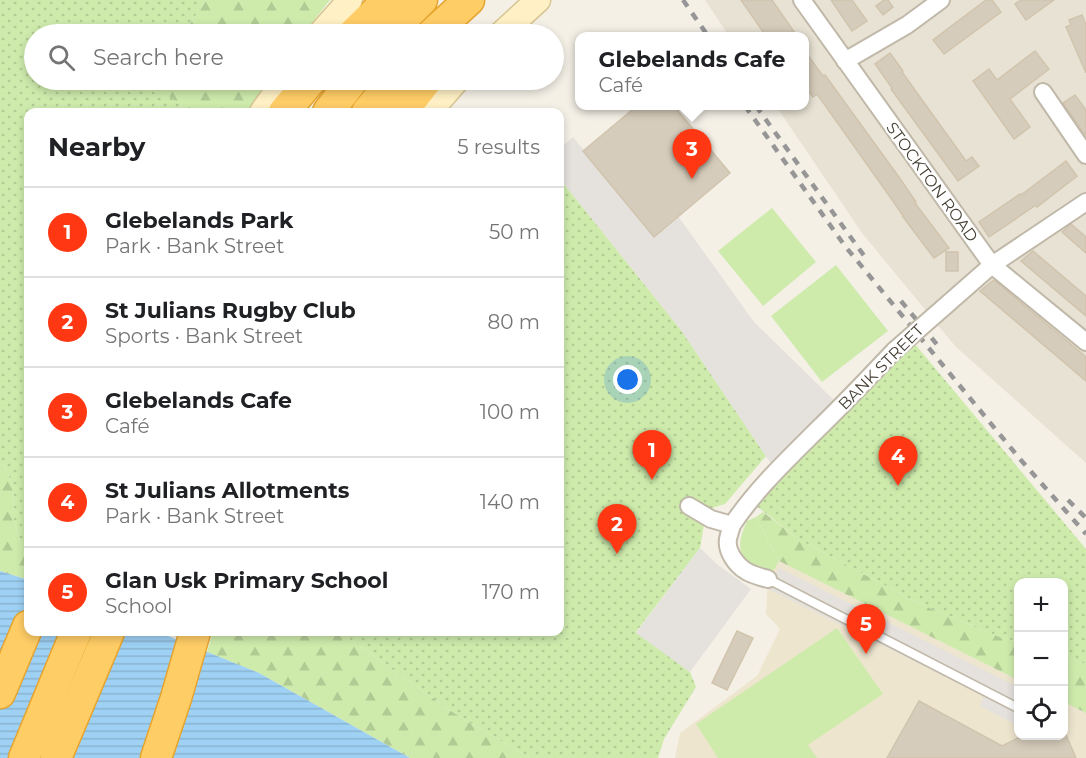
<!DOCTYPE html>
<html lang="en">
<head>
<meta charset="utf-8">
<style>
	body { margin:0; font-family:Montserrat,sans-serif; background:#f6f6f6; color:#202124 }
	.controls { position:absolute; right:18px; bottom:18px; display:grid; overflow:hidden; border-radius:12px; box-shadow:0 3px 9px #0003 }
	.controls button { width:54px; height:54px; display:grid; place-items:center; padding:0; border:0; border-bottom:2px solid #e0e0e0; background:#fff; color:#202124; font:30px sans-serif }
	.you { position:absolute; left:628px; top:380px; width:21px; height:21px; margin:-15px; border:4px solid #fff; border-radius:50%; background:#1a73e8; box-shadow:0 0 0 9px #1a73e833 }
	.badge { display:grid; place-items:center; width:39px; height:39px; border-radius:50%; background:#ff3712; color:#fff; font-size:20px; font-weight:700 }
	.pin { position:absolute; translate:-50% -50px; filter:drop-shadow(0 2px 3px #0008) }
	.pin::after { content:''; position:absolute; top:32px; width:21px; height:18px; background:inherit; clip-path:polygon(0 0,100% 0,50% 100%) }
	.popup { position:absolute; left:575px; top:32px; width:234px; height:78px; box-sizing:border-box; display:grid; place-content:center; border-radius:12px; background:#fff; filter:drop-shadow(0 2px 4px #0005); font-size:20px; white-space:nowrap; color:#757577 }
	.popup b { font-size:22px; color:#202124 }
	.popup::after { content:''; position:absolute; left:50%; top:100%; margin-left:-12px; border:12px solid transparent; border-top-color:#fff }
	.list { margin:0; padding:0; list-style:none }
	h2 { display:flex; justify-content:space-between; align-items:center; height:78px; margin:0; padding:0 24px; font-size:26px }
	h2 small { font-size:20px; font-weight:400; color:#757577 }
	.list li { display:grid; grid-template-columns:39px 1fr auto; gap:18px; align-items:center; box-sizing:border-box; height:90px; padding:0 24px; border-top:2px solid #e0e0e0 }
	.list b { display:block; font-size:22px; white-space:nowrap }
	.list p { margin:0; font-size:20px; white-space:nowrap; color:#757577 }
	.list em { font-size:20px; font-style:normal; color:#757577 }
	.icon { flex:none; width:33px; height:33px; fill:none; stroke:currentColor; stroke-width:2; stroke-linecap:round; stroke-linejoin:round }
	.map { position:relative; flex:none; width:1086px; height:758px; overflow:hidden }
	.search { position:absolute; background:#fff; box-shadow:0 3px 9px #0003; left:24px; top:24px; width:540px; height:66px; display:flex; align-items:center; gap:15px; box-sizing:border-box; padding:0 21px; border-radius:33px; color:#757577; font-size:22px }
	.panel { position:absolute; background:#fff; box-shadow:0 3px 9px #0003; left:24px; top:108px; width:540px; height:528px; border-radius:12px }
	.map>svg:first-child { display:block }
	.residential { fill:#e8e2d4 }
	.education { fill:#eee5cf }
	.grass { fill:#ceebac }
	.forest { fill:url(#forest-firs) }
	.park { fill:url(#park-dots) }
	.parking { fill:#e5e2de }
	.water { fill:url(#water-rules) }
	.building { fill:#d6ccbb; stroke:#d1c4ad; stroke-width:1.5 }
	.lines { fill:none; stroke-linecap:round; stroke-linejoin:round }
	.lane-casing { stroke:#c0b8a8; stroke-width:11 }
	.street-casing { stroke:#c0b8a8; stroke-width:20 }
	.secondary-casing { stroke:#d7c593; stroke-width:27 }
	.highway-casing { stroke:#e6a42e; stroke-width:33 }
	.lane { stroke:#fff; stroke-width:8 }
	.street { stroke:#fff; stroke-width:16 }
	.secondary { stroke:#fff1c5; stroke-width:24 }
	.highway { stroke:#ffcd66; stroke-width:30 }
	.rail { stroke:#969696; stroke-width:4.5; stroke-dasharray:8 8; stroke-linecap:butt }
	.street-bridge-casing { stroke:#c0b8a8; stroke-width:20; stroke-linecap:butt }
	.street-bridge { stroke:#fff; stroke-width:16 }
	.labels { text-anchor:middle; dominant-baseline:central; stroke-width:4.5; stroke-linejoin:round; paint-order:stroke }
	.street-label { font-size:16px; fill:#474035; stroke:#fff }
</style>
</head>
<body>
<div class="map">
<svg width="1086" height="758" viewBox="0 0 1086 758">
	<defs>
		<pattern id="forest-firs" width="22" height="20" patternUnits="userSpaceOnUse" patternTransform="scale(1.5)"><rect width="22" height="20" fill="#ceebac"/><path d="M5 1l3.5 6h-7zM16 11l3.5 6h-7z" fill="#b2cb95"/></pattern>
		<pattern id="park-dots" width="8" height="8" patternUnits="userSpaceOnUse" patternTransform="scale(1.5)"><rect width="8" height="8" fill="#ceebac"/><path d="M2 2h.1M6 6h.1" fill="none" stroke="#b2cb95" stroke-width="1.8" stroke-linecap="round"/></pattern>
		<pattern id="water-rules" width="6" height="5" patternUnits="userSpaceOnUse" patternTransform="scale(1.5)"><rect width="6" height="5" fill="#9ed1f4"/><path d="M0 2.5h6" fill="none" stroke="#89b4d2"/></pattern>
	</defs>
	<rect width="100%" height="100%" fill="#f4f0e6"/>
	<path class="residential" d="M705 0H1086V463L955 346 862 233 776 106H804V36H729Z"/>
	<path class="education" d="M779 561 1018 680V736H1064V702L1086 713V758H675L680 733 757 676 780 629 766 614 768 579Z"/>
	<path class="grass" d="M772 208 816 262 763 306 718 251Z
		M836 265 888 331 822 382 771 316Z
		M756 517 779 561 771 575C742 560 732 554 747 521Z
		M837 628 883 694 808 745 817 758H718L696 724Z"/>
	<path class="forest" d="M206 0H330L303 34H183Z
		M153 80H270L248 112H185L182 107 149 85Z
		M0 464 4 465 14 488 13 516 28 570V580L0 571Z
		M763 512 800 540 918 603 1000 637 1018 642V680L779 561 756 517Z
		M213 632H340L451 711 530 758H410L259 673 207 652Z
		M1064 657 1086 664V713L1064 702Z"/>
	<path class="park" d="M0 0H206L183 34H34V80H153L150 86C162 93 178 99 185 112H28V407L26 415 28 420V570L13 516 14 488 4 465 0 464Z
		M560 179 681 330 766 456 725 504 699 512 704 525 700 548 636 632 690 672 696 687 664 739 658 758H530L451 711 340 632H560Z
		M909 337 1086 549V664L1064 657V582H1018V642L1000 637 918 603 800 540 750 501Z"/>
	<path class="parking" d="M573 137 654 236 678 216 754 322 841 407 776 471 681 330 560 179V148Z
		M700 548 718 565 751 589 690 672 636 633Z
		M779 568 1018 687V726L980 706 984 696 768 589Z"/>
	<path class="water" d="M0 571 28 580V632H158L259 673 410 758H0Z"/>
	<path class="building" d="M741 0H772L797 36H766Z
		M831 0H852L867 21 852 31Z
		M884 0H888L893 7 883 15 876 6Z
		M986 0H992L1001 12 944 54 933 40Z
		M1021 0H1054L1026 20 1015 4Z
		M1082 15 1086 25V73L1066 27 1071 25 1069 20Z
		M804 50 823 76 825 75 901 180 916 202 915 203 949 248 934 258 903 217H904L888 194 817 94 813 97 804 86Z
		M1035 51 1049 69 1010 99 1030 127 1014 139 973 81 989 69 997 80Z
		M890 53 903 71 902 72 966 161 972 157 979 166 958 181 891 89 892 88 875 64Z
		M1075 95 1086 110V136L1063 103Z
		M638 105H673L730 173 654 237 583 151Z
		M1066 161 1077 176 1037 207 1036 205 989 237 979 222 1020 194 1021 195Z
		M1071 224 1086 237V253L1062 232Z
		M1033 251 1086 296V316L1021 261Z
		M946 252H958V271H946Z
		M994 280 1086 357V381L980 291Z
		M737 631 753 638 727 690 712 683Z
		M919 701 1002 746 1024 735H1066L1076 758H887Z"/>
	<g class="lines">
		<g class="lane-casing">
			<path id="lane" d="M768 579 1018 708"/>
		</g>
		<g class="street-casing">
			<path id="street" d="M802 0 992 265 1086 342
				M845 61 907 25 941 0
				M1043 92 1086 155
				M943 308 992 265 1086 202
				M689 506 711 519 732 525C756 489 788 459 818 429 845 403 870 376 895 350
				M732 525C731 529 729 534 728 539 726 551 736 565 746 571 752 575 761 577 768 579"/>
		</g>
		<g class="secondary-casing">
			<path id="secondary" d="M320 34 350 0
				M501 34 538 0
				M262 112 285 80
				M429 112 457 80"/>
		</g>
		<g class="highway-casing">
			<path id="highway" d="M353 34 388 0
				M390 34 404 18 422 0
				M432 34 469 0
				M284 112 311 80
				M328 112 353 80
				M367 112 394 80
				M402 112 427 80
				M0 693 28 626
				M24 758 76 632
				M56 758 109 632
				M156 758 176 698 195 632"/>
		</g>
		<use href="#lane" class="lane"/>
		<use href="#street" class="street"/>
		<use href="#secondary" class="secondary"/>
		<use href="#highway" class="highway"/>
		<path class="rail" d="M683 0 708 36
			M745 106 845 246 1020 459 1086 534
			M756 106 865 257
			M901 301 939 347
			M1068 500 1086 518"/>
		<g class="street-bridge-casing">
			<path id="street-bridge" d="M895 350 943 308"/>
		</g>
		<use href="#street-bridge" class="street-bridge"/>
	</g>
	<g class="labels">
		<g class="street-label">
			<text transform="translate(932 182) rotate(54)">STOCKTON ROAD</text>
			<text transform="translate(881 367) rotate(-45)">BANK STREET</text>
		</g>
	</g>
</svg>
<div class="controls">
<button>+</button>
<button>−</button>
<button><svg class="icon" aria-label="locate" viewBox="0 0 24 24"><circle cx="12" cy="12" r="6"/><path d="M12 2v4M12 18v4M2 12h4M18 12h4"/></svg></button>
</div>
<div class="you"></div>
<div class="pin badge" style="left:652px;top:480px">1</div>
<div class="pin badge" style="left:617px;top:554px">2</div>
<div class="pin badge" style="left:692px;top:179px">3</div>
<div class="popup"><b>Glebelands Cafe</b>Café</div>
<div class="pin badge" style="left:898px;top:486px">4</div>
<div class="pin badge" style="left:866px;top:654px">5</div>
<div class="search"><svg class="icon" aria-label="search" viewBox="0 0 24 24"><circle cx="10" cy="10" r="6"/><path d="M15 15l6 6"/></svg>Search here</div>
<section class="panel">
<h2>Nearby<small>5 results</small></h2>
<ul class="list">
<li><span class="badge">1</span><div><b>Glebelands Park</b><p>Park · Bank Street</p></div><em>50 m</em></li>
<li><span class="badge">2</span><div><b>St Julians Rugby Club</b><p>Sports · Bank Street</p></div><em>80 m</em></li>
<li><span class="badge">3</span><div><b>Glebelands Cafe</b><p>Café</p></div><em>100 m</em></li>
<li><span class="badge">4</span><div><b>St Julians Allotments</b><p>Park · Bank Street</p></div><em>140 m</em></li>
<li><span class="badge">5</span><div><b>Glan Usk Primary School</b><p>School</p></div><em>170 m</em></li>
</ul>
</section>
</div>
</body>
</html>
